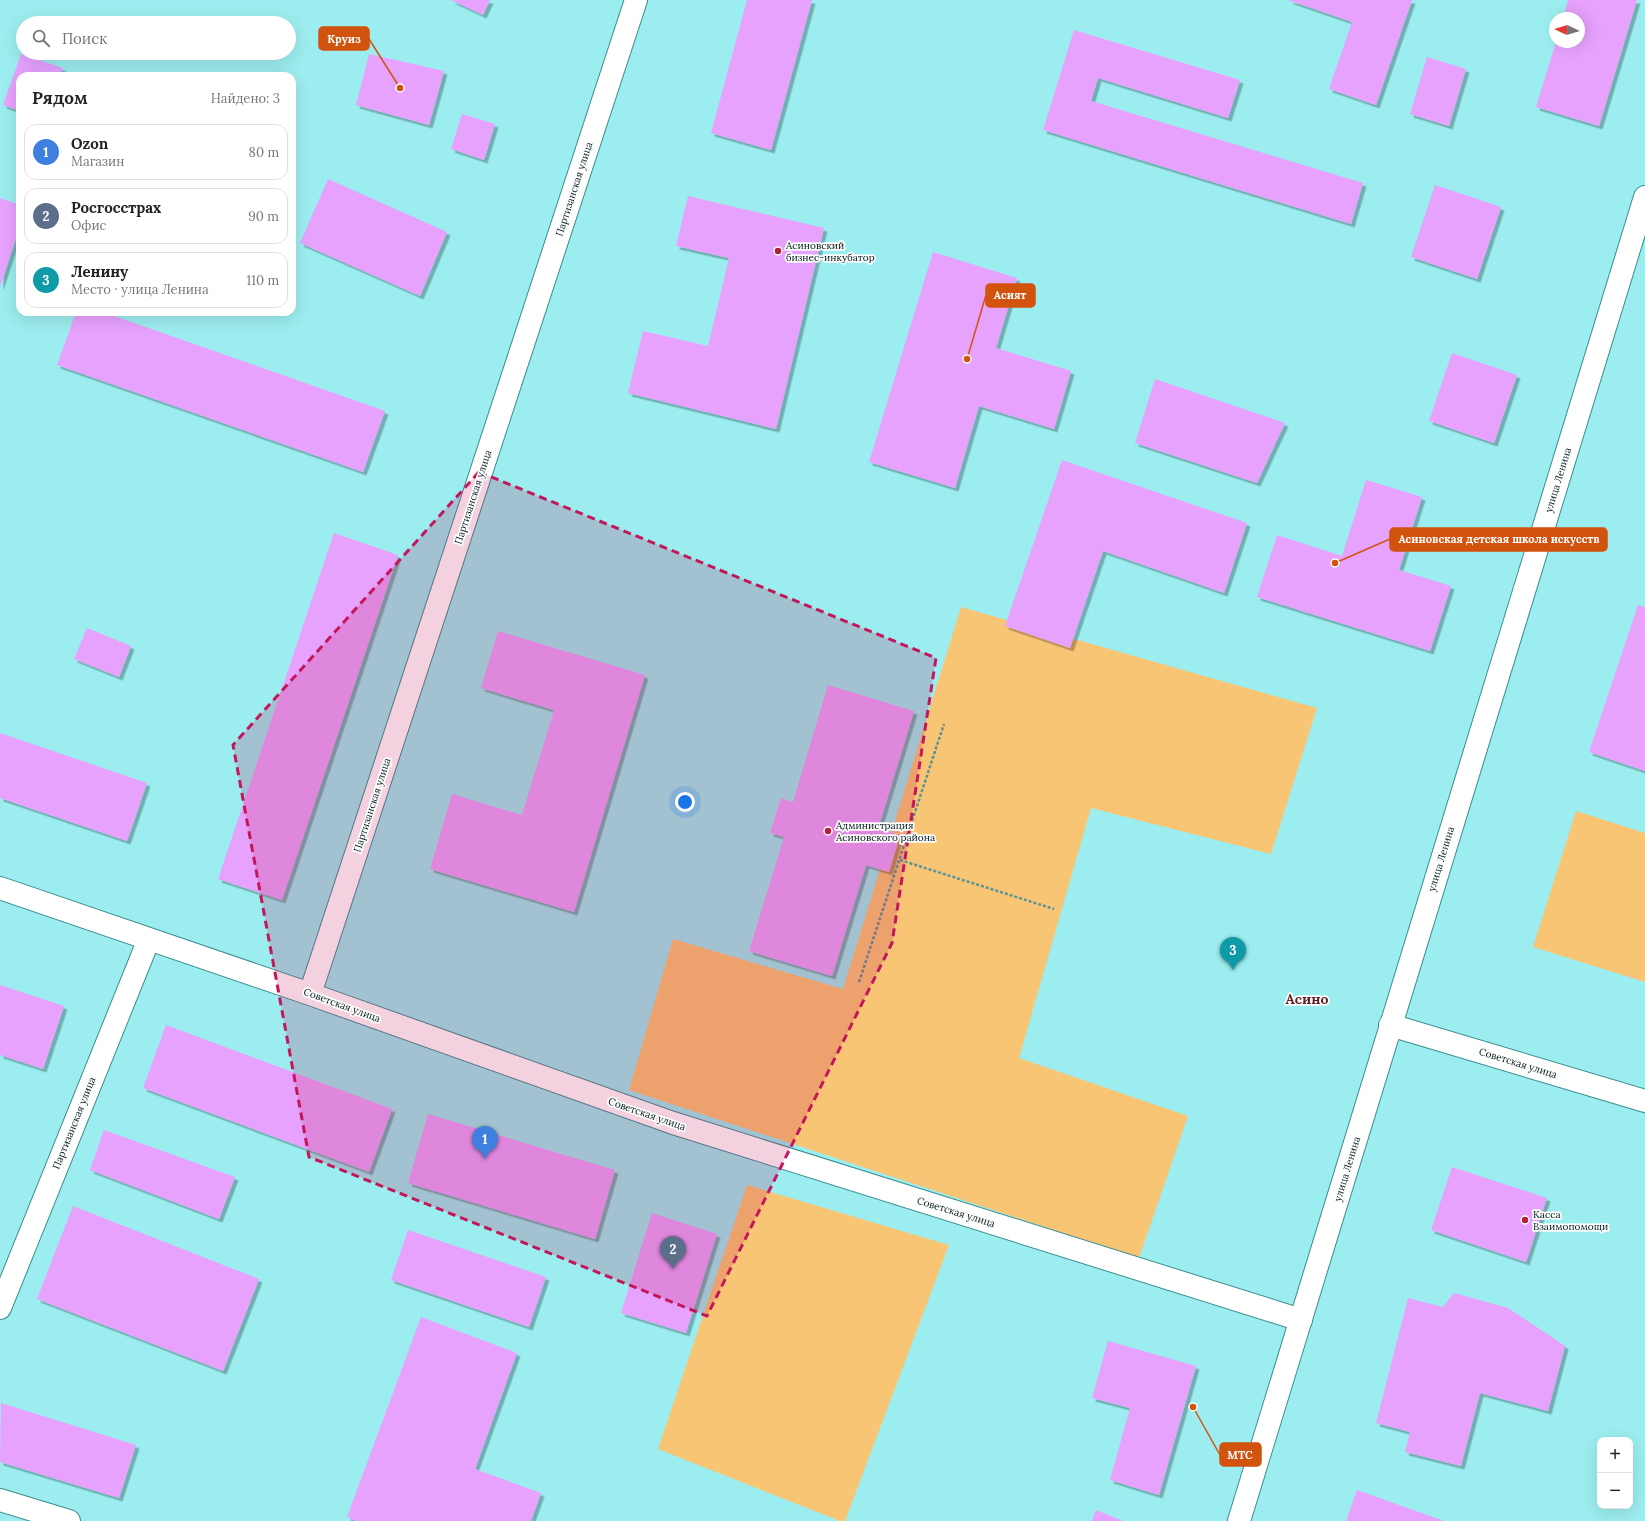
<!DOCTYPE html>
<html lang="ru">
<head>
<meta charset="utf-8">
<style>
	body { margin:0; font-family:Lora,serif; background:#f2f2f2; color:#222 }
	.controls { position:absolute; right:12px; bottom:12px; display:grid; overflow:hidden; border-radius:8px; box-shadow:0 4px 16px #0002 }
	.controls button { width:36px; height:36px; display:grid; place-items:center; padding:0; border:0; border-bottom:1px solid #e0e0e0; background:#fff; color:#222; font:20px sans-serif }
	.compass { position:absolute; left:1549px; top:12px; width:36px; height:36px; border-radius:50%; background:#fff; box-shadow:0 4px 16px #0002; rotate:274deg }
	.you { position:absolute; left:685px; top:802px; width:14px; height:14px; margin:-10px; border:3px solid #fff; border-radius:50%; background:#1a73e8; box-shadow:0 0 0 6px #1a73e833 }
	.badge { display:grid; place-items:center; width:26px; height:26px; border-radius:50%; background:#b21f3b; color:#fff; font-size:13px; font-weight:700 }
	.pin { position:absolute; translate:-50% -33px; filter:drop-shadow(0 1px 2px #0008) }
	.pin::after { content:''; position:absolute; top:21px; width:14px; height:12px; background:inherit; clip-path:polygon(0 0,100% 0,50% 100%) }
	.list { margin:0; padding:0; list-style:none }
	h2 { display:flex; justify-content:space-between; align-items:center; height:52px; margin:0; padding:0 16px; font-size:17px }
	h2 small { font-size:13px; font-weight:400; color:#767676 }
	.list li { display:grid; grid-template-columns:26px 1fr auto; gap:12px; align-items:center; box-sizing:border-box; height:56px; margin:0 8px 8px; padding:0 8px; border:1px solid #e0e0e0; border-radius:12px }
	.list b { display:block; font-size:15px; white-space:nowrap }
	.list p { margin:0; font-size:13px; white-space:nowrap; color:#767676 }
	.list em { font-size:13px; font-style:normal; color:#767676 }
	.icon { flex:none; width:22px; height:22px; fill:none; stroke:currentColor; stroke-width:2; stroke-linecap:round; stroke-linejoin:round }
	.map { position:relative; flex:none; width:1645px; height:1521px; overflow:hidden }
	.search { position:absolute; background:#fff; box-shadow:0 4px 16px #0002; left:16px; top:16px; width:280px; height:44px; display:flex; align-items:center; gap:10px; box-sizing:border-box; padding:0 14px; border-radius:22px; color:#767676; font-size:15px }
	.panel { position:absolute; background:#fff; box-shadow:0 4px 16px #0002; left:16px; top:72px; width:280px; height:244px; border-radius:12px }
	.map>svg:first-child { display:block }
	.green { fill:#f8c574 }
	.building { fill:#e7a2fe; filter:url(#shadow) }
	.lines { fill:none; stroke-linecap:round; stroke-linejoin:round }
	.minor-casing { stroke:#3a8d8f; stroke-width:24 }
	.secondary-casing { stroke:#3a8d8f; stroke-width:24 }
	.path { stroke:#5b9496; stroke-width:2.5; stroke-dasharray:3 2; stroke-linecap:butt }
	.minor { stroke:#fff; stroke-width:22 }
	.secondary { stroke:#fff; stroke-width:22 }
	.marked { fill:#c2185b; fill-opacity:0.2; stroke:#c2185b; stroke-width:3; stroke-dasharray:8 5; stroke-linejoin:round }
	.poi-dot { fill:#b21f3b; stroke:#fdfdfd; stroke-width:1.5 }
	.labels { text-anchor:middle; dominant-baseline:central; stroke-width:3.5; stroke-linejoin:round; paint-order:stroke }
	.street-label { font-size:10px; fill:#021a1b; stroke:#fdfdfd }
	.poi-label { font-size:10px; fill:#021a1b; stroke:#fdfdfd; text-anchor:start }
	.district-label { font-size:14px; font-weight:bold; fill:#621d25; stroke:#fdfdfd }
	.leader { fill:none; stroke:#d1530e; stroke-width:1.5 }
	.callout-dot { fill:#d1530e; stroke:#fdfdfd; stroke-width:1.5 }
	.callout { fill:#d1530e; stroke:#d1530e; stroke-width:1.5 }
	.callout-label { font-size:11px; text-anchor:middle; font-weight:bold; fill:#fff }
</style>
</head>
<body>
<div class="map">
<svg width="1645" height="1521" viewBox="0 0 1645 1521">
	<defs>
		<filter id="shadow"><feDropShadow dx="3.5" dy="3.5" stdDeviation="0" flood-color="#0004"/></filter>
	</defs>
	<rect width="100%" height="100%" fill="#9cedef"/>
	<path class="green" d="M961 607 1317 708 1271 854 1091 808 1019 1058 1188 1116 1139 1258 629 1090 673 939 843 989Z
		M1576 811 1645 833V982L1533 947Z
		M747 1185 949 1245 845 1521H840L658 1449Z"/>
	<path class="building" d="M451 0H490L483 15Z
		M747 0H812L771 150 711 133Z
		M1288 0H1412L1376 105 1329 89 1352 22Z
		M1568 0H1637L1599 126 1536 107 1556 42H1579V18H1563Z
		M1074 30 1240 80 1228 118 1098 78 1091 101 1363 183 1351 224 1043 130Z
		M21 54 63 68 60 76H20V111L3 105Z
		M369 54 444 71 429 125 356 105Z
		M1427 57 1466 69 1449 126 1410 114Z
		M462 114 495 124 484 160 451 149Z
		M328 179 447 232 420 296 300 243Z
		M1435 185 1501 207 1477 279 1411 257Z
		M688 196 824 228 776 429 628 393 643 331 708 346 729 258 676 246Z
		M0 198 20 205V226L0 287Z
		M933 252 1017 278 996 348 1071 371 1054 429 979 406 955 488 869 462Z
		M76 312H103L385 411 363 472 57 365Z
		M1452 353 1517 375 1494 443 1429 421Z
		M1155 379 1285 423 1257 483 1135 443Z
		M1062 460 1247 523 1224 593 1103 551 1070 648 1005 626Z
		M1366 480 1422 497 1399 570 1451 586 1430 651 1257 597 1277 535 1342 556Z
		M334 533 398 555 282 900 218 879Z
		M1638 605 1645 607V771L1589 752Z
		M87 628 131 646 119 677 74 659Z
		M498 631 645 675 574 912 430 869 452 794 522 815 554 710 481 688Z
		M828 685 914 711 878 829 900 835 889 872 866 865 832 976 749 951 784 837 770 833 781 798 793 802Z
		M0 733 147 783 127 841 0 798Z
		M0 985 64 1006 43 1069 0 1055Z
		M166 1025 392 1109 369 1172 143 1088Z
		M428 1114 615 1170 595 1239 408 1183Z
		M104 1130 235 1177 219 1219 90 1170Z
		M1452 1167 1547 1198 1526 1262 1431 1230Z
		M73 1206 259 1279 223 1371 37 1299Z
		M652 1213 717 1234 686 1333 621 1313Z
		M408 1230 546 1277 529 1327 391 1280Z
		M1454 1293 1508 1308 1565 1346 1548 1411 1480 1393 1461 1466 1405 1452 1410 1432 1376 1423 1408 1298 1443 1307Z
		M421 1317 517 1353 475 1469 541 1493 531 1521H356L347 1517Z
		M1108 1341 1196 1366 1159 1495 1110 1480 1130 1408 1092 1398Z
		M1 1403 136 1445 119 1498 0 1462Z
		M1357 1490 1444 1521H1346Z
		M1096 1510 1123 1521H1092Z"/>
	<g class="lines">
		<g class="minor-casing">
			<path id="minor" d="M0 888 310 994 673 1123 1301 1320
				M310 994 636 0
				M1390 1025 1645 1101
				M0 1308 149 939
				M0 1500 69 1521"/>
		</g>
		<g class="secondary-casing">
			<path id="secondary" d="M1239 1521 1645 197"/>
		</g>
		<path class="path" d="M900 860 1054 909
			M859 982 944 724"/>
		<use href="#minor" class="minor"/>
		<use href="#secondary" class="secondary"/>
	</g>
	<path class="marked" d="M479 472 936 658 892 943 707 1316 309 1157 233 745Z"/>
	<g class="poi-dot">
		<circle cx="778" cy="251" r="4"/>
		<circle cx="828" cy="831" r="4"/>
		<circle cx="1525" cy="1220" r="4"/>
	</g>
	<g class="labels">
		<g class="street-label">
			<text transform="translate(574 189) rotate(-72)">Партизанская улица</text>
			<text transform="translate(1558 480) rotate(-73)">улица Ленина</text>
			<text transform="translate(473 497) rotate(-72)">Партизанская улица</text>
			<text transform="translate(372 805) rotate(-72)">Партизанская улица</text>
			<text transform="translate(1441 859) rotate(-73)">улица Ленина</text>
			<text transform="translate(342 1005) rotate(20)">Советская улица</text>
			<text transform="translate(1518 1063) rotate(17)">Советская улица</text>
			<text transform="translate(647 1114) rotate(19)">Советская улица</text>
			<text transform="translate(74 1123) rotate(-68)">Партизанская улица</text>
			<text transform="translate(1347 1169) rotate(-73)">улица Ленина</text>
			<text transform="translate(956 1212) rotate(17)">Советская улица</text>
		</g>
		<g class="poi-label">
			<text x="786" y="245">Асиновский<tspan x="786" dy="12">бизнес-инкубатор</tspan></text>
			<text x="836" y="825">Администрация<tspan x="836" dy="12">Асиновского района</tspan></text>
			<text x="1533" y="1214">Касса<tspan x="1533" dy="12">Взаимопомощи</tspan></text>
		</g>
		<g class="district-label">
			<text x="1307" y="999">Асино</text>
		</g>
	</g>
	<path class="leader" d="M400 88L369 39M967 359L986 295M1335 563L1390 539M1193 1407L1220 1455"/>
	<g class="callout-dot">
		<circle cx="400" cy="88" r="4"/>
		<circle cx="967" cy="359" r="4"/>
		<circle cx="1335" cy="563" r="4"/>
		<circle cx="1193" cy="1407" r="4"/>
	</g>
	<g class="callout">
		<rect x="319" y="27" width="50" height="23" rx="4"/>
		<rect x="986" y="284" width="49" height="23" rx="4"/>
		<rect x="1390" y="528" width="217" height="23" rx="4"/>
		<rect x="1220" y="1443" width="41" height="23" rx="4"/>
	</g>
	<g class="callout-label">
		<text x="344" y="43">Круиз</text>
		<text x="1010" y="299">Асият</text>
		<text x="1499" y="543">Асиновская детская школа искусств</text>
		<text x="1240" y="1459">МТС</text>
	</g>
</svg>
<div class="controls">
<button>+</button>
<button>−</button>
</div>
<svg class="compass" viewBox="-18 -18 36 36"><path d="M0-13l5 13h-10z" fill="#e53935"/><path d="M0 13l5-13h-10z" fill="#767676"/></svg>
<div class="you"></div>
<div class="pin badge" style="left:485px;top:1159px;background:#3f7fe0">1</div>
<div class="pin badge" style="left:673px;top:1269px;background:#5c6f8a">2</div>
<div class="pin badge" style="left:1233px;top:970px;background:#0f9aa8">3</div>
<div class="search"><svg class="icon" aria-label="search" viewBox="0 0 24 24"><circle cx="10" cy="10" r="6"/><path d="M15 15l6 6"/></svg>Поиск</div>
<section class="panel">
<h2>Рядом<small>Найдено: 3</small></h2>
<ul class="list">
<li><span class="badge" style="background:#3f7fe0">1</span><div><b>Ozon</b><p>Магазин</p></div><em>80 m</em></li>
<li><span class="badge" style="background:#5c6f8a">2</span><div><b>Росгосстрах</b><p>Офис</p></div><em>90 m</em></li>
<li><span class="badge" style="background:#0f9aa8">3</span><div><b>Ленину</b><p>Место · улица Ленина</p></div><em>110 m</em></li>
</ul>
</section>
</div>
</body>
</html>
